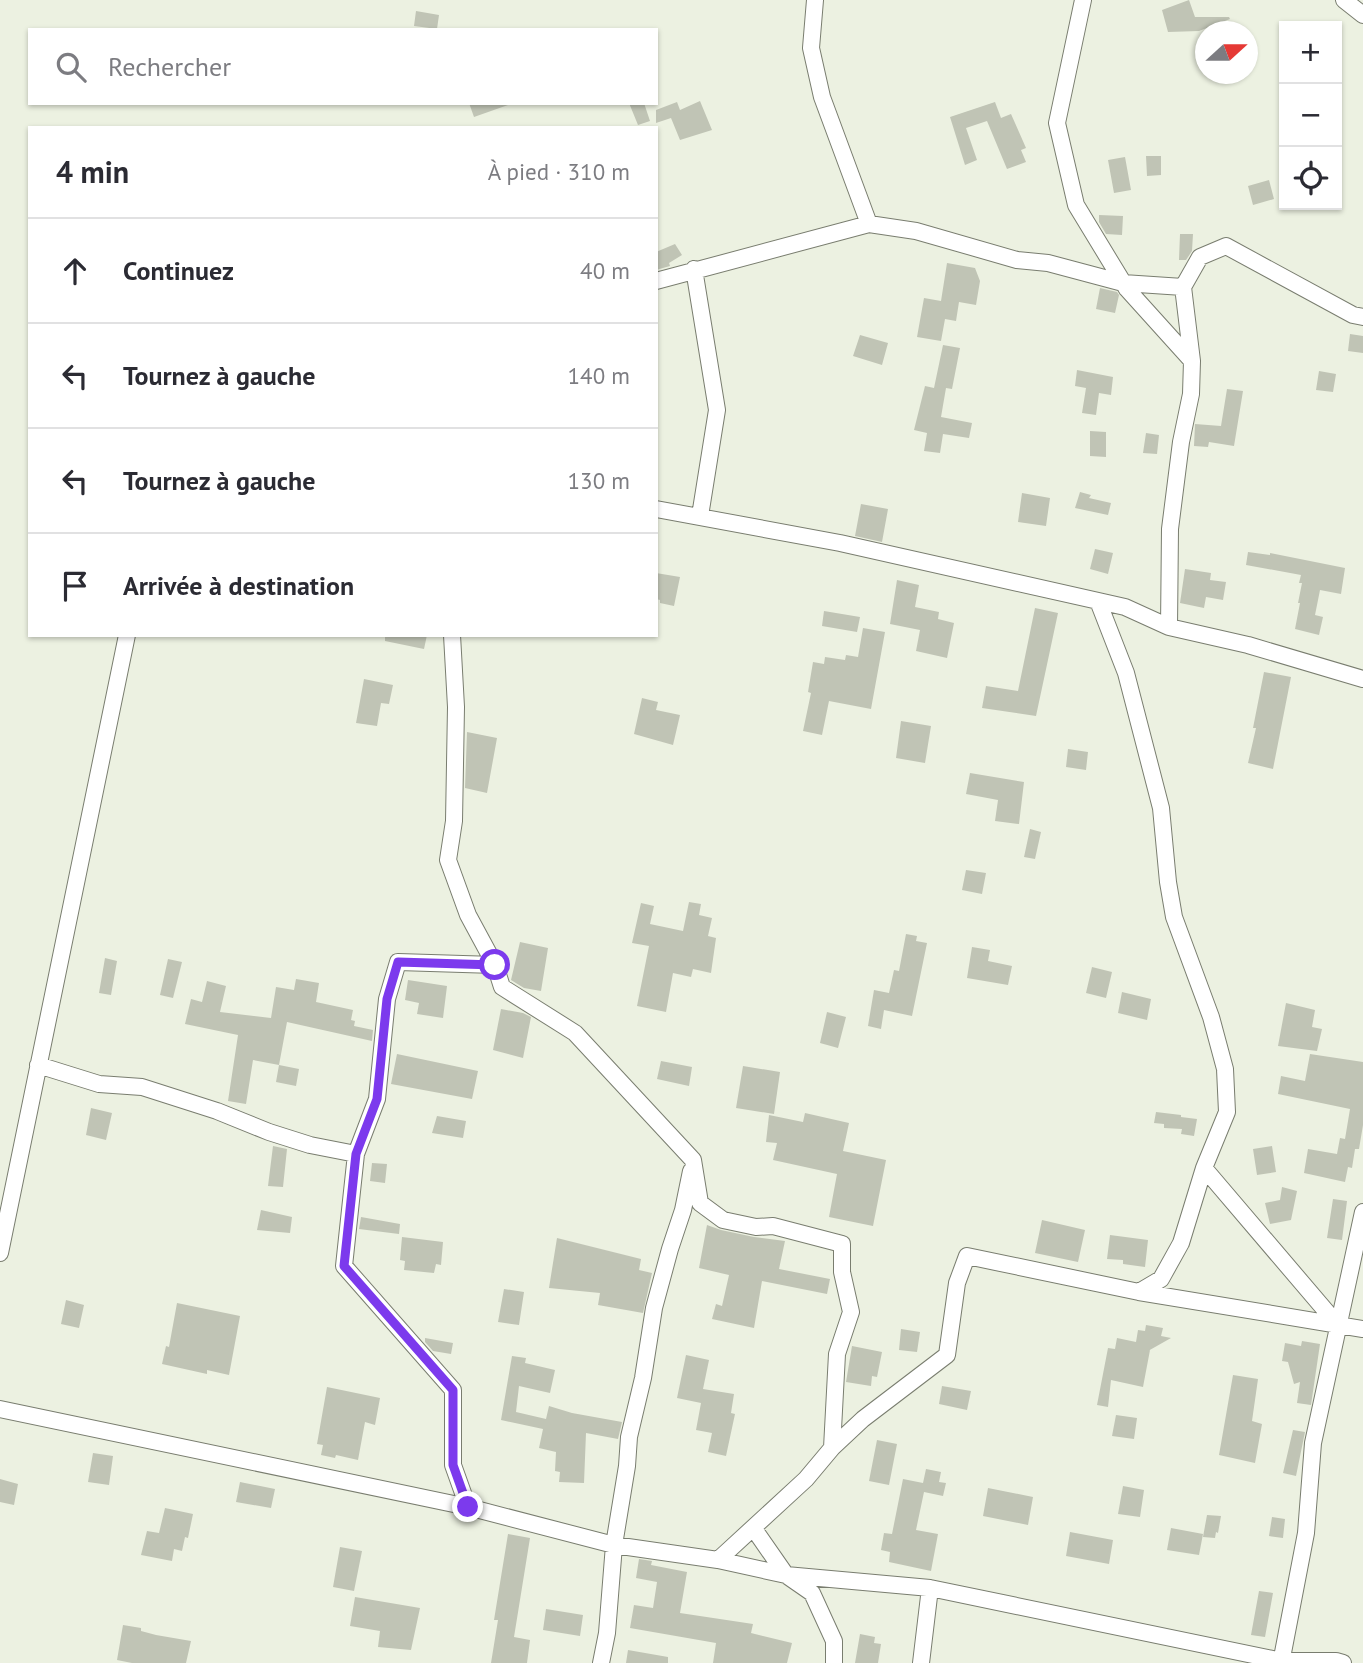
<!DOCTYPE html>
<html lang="fr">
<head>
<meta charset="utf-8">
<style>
	body { margin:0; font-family:"PT Sans",sans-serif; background:#f7f7f7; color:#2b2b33 }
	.controls { position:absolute; right:21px; top:21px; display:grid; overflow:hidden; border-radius:0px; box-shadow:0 2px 5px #0004 }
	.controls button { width:63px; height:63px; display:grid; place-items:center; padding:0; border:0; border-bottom:2px solid #e1e1e2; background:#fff; color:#2b2b33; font:35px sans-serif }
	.compass { position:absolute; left:1195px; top:21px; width:63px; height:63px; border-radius:50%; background:#fff; box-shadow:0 2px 5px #0004; rotate:69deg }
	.stop { position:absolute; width:21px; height:21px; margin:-16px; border:5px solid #7c3aed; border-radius:50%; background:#fff }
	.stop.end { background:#7c3aed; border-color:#fff; box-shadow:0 2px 7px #0008 }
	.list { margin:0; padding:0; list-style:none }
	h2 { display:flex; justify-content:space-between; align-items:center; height:91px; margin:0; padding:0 28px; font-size:30px }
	h2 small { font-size:23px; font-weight:400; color:#7c7c81 }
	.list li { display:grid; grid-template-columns:46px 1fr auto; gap:21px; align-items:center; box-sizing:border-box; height:105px; padding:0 28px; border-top:2px solid #e1e1e2 }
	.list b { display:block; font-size:26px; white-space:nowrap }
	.list em { font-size:23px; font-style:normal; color:#7c7c81 }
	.icon { flex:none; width:38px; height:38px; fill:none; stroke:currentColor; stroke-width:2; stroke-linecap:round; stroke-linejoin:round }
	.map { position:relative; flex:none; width:1363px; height:1663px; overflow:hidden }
	.search { position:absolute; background:#fff; box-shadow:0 2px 5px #0004; left:28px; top:28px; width:630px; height:77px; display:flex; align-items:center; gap:18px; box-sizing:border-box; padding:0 24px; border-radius:0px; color:#7c7c81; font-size:26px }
	.panel { position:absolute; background:#fff; box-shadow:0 2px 5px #0004; left:28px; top:126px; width:630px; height:511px; border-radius:0px }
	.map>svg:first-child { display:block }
	.building { fill:#c0c4b5 }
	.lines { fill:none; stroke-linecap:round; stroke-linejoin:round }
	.street-casing { stroke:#797d6f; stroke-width:18 }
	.street { stroke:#fff; stroke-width:16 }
	.route { stroke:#7c3aed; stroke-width:9 }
</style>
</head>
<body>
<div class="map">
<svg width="1363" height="1663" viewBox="0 0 1363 1663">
	<rect width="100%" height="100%" fill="#ecf1e1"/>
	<path class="building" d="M1189 0 1195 17H1229L1230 19 1199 31 1168 32 1162 10Z
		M416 11 439 15 437 29 414 26Z
		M700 101 712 130 680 140 671 118 656 123V110L677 102 680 110Z
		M995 102 1001 118 1011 114 1026 148 1021 150 1026 162 1007 169 987 121 966 128 977 160 965 165 950 117Z
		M469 103H507L508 105 474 117Z
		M629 103H644L650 121 638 125Z
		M1146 156H1161V175L1147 176Z
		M1125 157 1131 190 1114 193 1108 160Z
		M1269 180 1274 199 1253 205 1248 186Z
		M1099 215 1123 216 1122 235 1106 234 1099 222Z
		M1180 234H1193L1192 251 1186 260H1179Z
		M675 244 682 255 669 263 670 266 656 270V252Z
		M947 263 975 268 980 281 976 305 959 302 956 321 945 319 941 341 917 337 924 298 941 301Z
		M1100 288 1117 292 1119 295 1115 313 1096 309Z
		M1350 334 1363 336V353L1348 351Z
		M860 335 888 343 882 365 853 356Z
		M943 345 960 348 952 389 946 388 941 417 972 423 969 438 943 434 940 453 924 451 927 433 914 430 925 386 934 388Z
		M1077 370 1113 377 1111 395 1099 393 1096 415 1082 413 1086 388 1075 386Z
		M1319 371 1336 374 1333 392 1316 390Z
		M1227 389 1243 391 1234 446 1209 442 1208 447 1194 446 1195 424 1221 426Z
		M1090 431 1106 432V457L1090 456Z
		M1146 433 1159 435 1157 454 1143 453Z
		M1080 492 1091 495 1089 498 1111 503 1108 515 1075 508Z
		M1022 493 1050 498 1046 526 1018 522Z
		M861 504 888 509 882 542 855 536Z
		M1095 549 1113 553 1108 574 1090 569Z
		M1248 552 1270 555V553L1345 568 1341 594 1320 590 1315 615 1323 617 1319 635 1295 629 1300 603H1298L1302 583H1299L1301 575 1246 565Z
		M1185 569 1211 573 1210 580 1226 582 1223 600 1206 597 1204 608 1180 603Z
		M656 573 680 577 674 606 660 603V600L656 599Z
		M897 580 919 585 915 607 939 612 938 619 954 623 947 658 916 651 920 630 890 624Z
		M1035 608 1058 613 1036 716 982 708 986 686 1018 691Z
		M824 611 860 617 857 632 822 626Z
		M863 628 885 632 871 709 829 701 822 735 803 731 811 693 808 692 813 662 824 664 825 657 845 660 846 655 858 657Z
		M385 635H427L424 649 385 641Z
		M1264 672 1291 677 1273 769 1248 763 1256 728H1253Z
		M364 679 393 685 389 704 381 703 377 726 356 723Z
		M642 698 658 702 656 710 680 715 673 745 634 734Z
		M901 721 931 726 925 763 896 758Z
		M467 732 497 738 487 793 465 788Z
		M1068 749 1088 752 1086 770 1066 767Z
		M970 773 1024 782 1019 824 995 821 998 800 966 794Z
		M1030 829 1041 832 1035 859 1024 857Z
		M966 870 986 873 982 894 962 890Z
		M689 902 701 904 699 915 712 918 708 936 716 938 711 973 693 969 691 977 673 973 666 1012 637 1006 649 946 632 943 641 903 654 906 650 924 683 931Z
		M906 934 917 936 916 941 927 943 912 1016 884 1010 881 1029 868 1026 874 990 889 993 894 970 899 971Z
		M520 942 548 948 541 991 524 988 511 980Z
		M972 947 990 950 988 961 1012 966 1008 985 967 978Z
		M105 958 117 961 111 995 99 993Z
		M168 959 182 962 173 998 160 995Z
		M1092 967 1112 972 1106 998 1086 993Z
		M296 979 319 983 316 1002 353 1010 351 1020 355 1021 354 1026 373 1030 372 1041 287 1022 279 1065 253 1060 246 1104 228 1101 238 1035 185 1024 191 999 202 1002 207 981 226 986 220 1012 271 1018 276 987 294 990Z
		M408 980 447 986 443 1018 417 1014 419 1003 405 1000Z
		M1122 992 1151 999 1147 1020 1118 1013Z
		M1286 1003 1315 1010 1312 1027 1322 1029 1317 1051 1278 1046Z
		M501 1009 523 1013 531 1017 523 1058 493 1050Z
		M827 1012 846 1017 838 1048 820 1043Z
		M397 1054 478 1071 472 1099 391 1084Z
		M1310 1054 1363 1062V1125L1359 1149H1355L1352 1168 1348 1167 1345 1182 1304 1173 1308 1149 1337 1154 1340 1138 1345 1139 1350 1109 1278 1094 1281 1076 1305 1081Z
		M661 1061 692 1067 689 1086 657 1079Z
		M279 1065 299 1069 296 1086 276 1082Z
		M743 1066 780 1072 774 1114 736 1108Z
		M91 1108 112 1113 106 1140 86 1135Z
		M1156 1112 1181 1115V1117L1197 1119 1194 1136 1181 1134 1182 1129 1164 1128V1124L1154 1123Z
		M805 1113 849 1123 843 1151 886 1160 873 1226 829 1217 837 1174 773 1160 777 1143 766 1142 769 1115 803 1122Z
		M437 1116 466 1121 463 1138 432 1133Z
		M273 1146 287 1149 283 1187 268 1186Z
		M1272 1146 1276 1172 1257 1175 1253 1149Z
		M372 1163 387 1164 385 1183 370 1181Z
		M1282 1187 1297 1191 1291 1220 1270 1224 1265 1203 1280 1200Z
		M1333 1199 1347 1201 1342 1240 1327 1238Z
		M261 1210 292 1217 290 1233 257 1230Z
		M361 1217 400 1224 399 1234 359 1229Z
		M1042 1220 1085 1230 1078 1262 1035 1253Z
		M707 1225 721 1230 754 1237 785 1241 779 1269 830 1279 827 1294 762 1281 754 1328 712 1319 716 1304 722 1306 729 1275 699 1268Z
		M1110 1235 1148 1240 1145 1267 1123 1264V1260L1107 1259Z
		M402 1237 443 1242 441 1265 436 1264 434 1273 404 1270 405 1261 400 1260Z
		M557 1238 641 1259 639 1270 652 1273 643 1313 598 1305 600 1293 549 1288Z
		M504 1289 524 1292 519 1325 498 1322Z
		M66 1300 84 1305 79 1328 61 1324Z
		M177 1303 240 1316 229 1375 207 1370V1374L162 1364 166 1346 169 1347Z
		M1146 1325 1163 1328 1161 1336 1171 1338 1148 1351 1150 1350 1143 1387 1111 1380 1108 1407 1097 1405 1108 1348 1115 1349 1117 1338 1136 1342 1138 1330 1145 1331Z
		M901 1329 920 1332 917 1352 899 1350Z
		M425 1338 453 1343 451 1354 433 1351 425 1342Z
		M1302 1341 1320 1344 1311 1405 1297 1403 1300 1382 1294 1384 1288 1362 1282 1361 1285 1343 1301 1346Z
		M852 1346 882 1352 877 1377 872 1376 871 1386 846 1382Z
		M686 1355 709 1360 703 1389 734 1394 731 1413 735 1414 726 1456 708 1452 712 1433 696 1430 701 1403 677 1398Z
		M512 1356 526 1358 525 1363 555 1370 550 1393 519 1386 516 1412 546 1419 549 1406 572 1413 622 1422 618 1439 586 1433 584 1483 559 1482 560 1472 555 1471 556 1452 539 1448 543 1429 501 1420Z
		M1233 1375 1258 1379 1252 1421 1262 1424 1255 1463 1219 1455Z
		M942 1386 971 1391 967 1410 939 1404Z
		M327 1387 380 1398 375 1425 365 1422 358 1460 336 1455 335 1458 321 1455 323 1445 317 1444Z
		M1116 1415 1137 1418 1134 1439 1112 1436Z
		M1293 1430 1305 1432 1296 1476 1283 1473Z
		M877 1440 897 1444 889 1485 869 1481Z
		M93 1453 113 1456 109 1485 88 1482Z
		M926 1469 941 1472 939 1482 946 1483 943 1496 924 1492 916 1530 938 1534 931 1571 889 1562 890 1552 881 1550 884 1533 892 1534 903 1479 923 1483Z
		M0 1479 18 1484 14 1505 0 1502Z
		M240 1482 275 1489 271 1508 236 1502Z
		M1123 1486 1144 1490 1140 1517 1118 1514Z
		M988 1488 1033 1497 1028 1525 983 1516Z
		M165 1508 193 1514 188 1538 185 1537 182 1551 174 1549 172 1561 141 1555 147 1531 159 1533Z
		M1207 1515 1221 1516 1218 1533 1216 1532 1215 1538 1203 1537Z
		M1272 1517 1285 1519 1283 1538 1269 1536Z
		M1171 1528 1203 1534 1199 1555 1167 1550Z
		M1070 1532 1113 1540 1109 1564 1066 1556Z
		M508 1534 530 1538 514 1637 530 1640 527 1663H491L498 1620H494Z
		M340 1547 362 1551 354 1591 333 1587Z
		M639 1559 652 1561 651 1565 687 1572 680 1613 753 1624 751 1633 792 1643 787 1663H713L716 1643 630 1628 634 1605 653 1608 657 1582 636 1578Z
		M1259 1591 1273 1593 1265 1637 1251 1635Z
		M355 1597 420 1608 411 1650 378 1647 380 1631 350 1626Z
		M546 1609 583 1615 580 1636 543 1630Z
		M123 1625 141 1628V1631L156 1635 191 1641 186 1663H132L117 1660Z
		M860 1634 875 1637 874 1643 881 1644 878 1663H855Z
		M628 1650 668 1657V1663H626Z"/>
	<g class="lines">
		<g class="street-casing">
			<path id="street" d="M815 0 811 48 822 97 869 224
				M1083 0 1057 123 1076 205 1127 289 1192 361
				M1344 0 1363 15
				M694 269 717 410 700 516
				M656 281 869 224 916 231 1017 260 1048 263 1123 283 1183 287 1200 257 1226 246 1353 315 1363 317
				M656 509 840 543 1125 607 1169 627 1248 645 1363 679
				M1169 627 1170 529 1181 442 1191 394 1192 361 1183 287
				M452 635 456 707 454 821 448 860 468 915 495 965 398 962 387 999 377 1099 356 1154 344 1266 453 1390V1465L468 1507
				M495 965 502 987 575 1033 693 1160 700 1203 723 1220 756 1227 773 1226 842 1244V1272L851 1312 837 1354 832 1448
				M38 1065 99 1084 142 1087 217 1111 269 1132 310 1145 356 1154
				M1204 1168 1337 1324
				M0 1253 127 635
				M1139 1292 1363 1329
				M0 1409 468 1507 614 1545 718 1560 786 1575 930 1588 1282 1661H1336L1343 1663
				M754 1529 786 1575 812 1593 834 1641V1663
				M718 1560 806 1479 832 1448 863 1419 947 1355 957 1283 967 1256 1139 1292 1161 1279 1181 1243 1204 1168 1227 1112 1225 1069 1211 1017 1174 917 1168 882 1161 808 1126 673 1098 601
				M601 1663 607 1633 614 1545 627 1466 629 1437 643 1378 654 1308 670 1249 683 1210 691 1171
				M921 1663 930 1588
				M1281 1663 1306 1533 1313 1443 1363 1212"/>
		</g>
		<use href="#street" class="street"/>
	</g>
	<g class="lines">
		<path class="route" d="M468 1507 453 1465V1390L344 1266 356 1154 377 1099 387 999 398 962 495 965"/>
	</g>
</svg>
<div class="controls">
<button>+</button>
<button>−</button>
<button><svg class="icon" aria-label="locate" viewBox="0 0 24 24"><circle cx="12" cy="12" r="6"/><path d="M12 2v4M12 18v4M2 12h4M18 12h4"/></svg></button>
</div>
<svg class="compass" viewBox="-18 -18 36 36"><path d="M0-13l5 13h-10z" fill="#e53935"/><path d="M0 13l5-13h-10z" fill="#7c7c81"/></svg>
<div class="stop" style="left:495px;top:965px"></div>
<div class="stop end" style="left:468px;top:1507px"></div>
<div class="search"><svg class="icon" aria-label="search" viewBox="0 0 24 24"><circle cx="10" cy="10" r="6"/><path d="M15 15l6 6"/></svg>Rechercher</div>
<section class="panel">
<h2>4 min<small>À pied · 310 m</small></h2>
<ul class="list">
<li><svg class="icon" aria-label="ahead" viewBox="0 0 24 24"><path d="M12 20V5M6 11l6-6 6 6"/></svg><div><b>Continuez</b></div><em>40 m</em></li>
<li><svg class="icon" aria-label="left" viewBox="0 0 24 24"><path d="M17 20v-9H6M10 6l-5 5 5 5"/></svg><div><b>Tournez à gauche</b></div><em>140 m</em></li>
<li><svg class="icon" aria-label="left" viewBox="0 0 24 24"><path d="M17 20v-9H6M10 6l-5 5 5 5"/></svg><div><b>Tournez à gauche</b></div><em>130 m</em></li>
<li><svg class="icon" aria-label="arrive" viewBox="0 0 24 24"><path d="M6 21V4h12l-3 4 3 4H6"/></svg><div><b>Arrivée à destination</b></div></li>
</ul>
</section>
</div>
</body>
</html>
